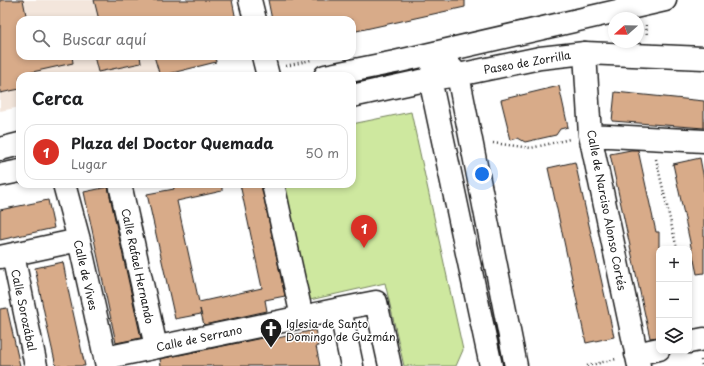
<!DOCTYPE html>
<html lang="es">
<head>
<meta charset="utf-8">
<style>
	body { margin:0; font-family:"Playpen Sans",sans-serif; background:#f6f6f6; color:#202124 }
	.controls { position:absolute; right:12px; bottom:12px; display:grid; overflow:hidden; border-radius:8px; box-shadow:0 2px 6px #0003 }
	.controls button { width:36px; height:36px; display:grid; place-items:center; padding:0; border:0; border-bottom:1px solid #e0e0e0; background:#fff; color:#202124; font:20px sans-serif }
	.compass { position:absolute; left:608px; top:12px; width:36px; height:36px; border-radius:50%; background:#fff; box-shadow:0 2px 6px #0003; rotate:250deg }
	.you { position:absolute; left:482px; top:174px; width:14px; height:14px; margin:-10px; border:3px solid #fff; border-radius:50%; background:#1a73e8; box-shadow:0 0 0 6px #1a73e833 }
	.badge { display:grid; place-items:center; width:26px; height:26px; border-radius:50%; background:#d93025; color:#fff; font-size:13px; font-weight:700 }
	.pin { position:absolute; translate:-50% -33px; filter:drop-shadow(0 1px 2px #0008) }
	.pin::after { content:''; position:absolute; top:21px; width:14px; height:12px; background:inherit; clip-path:polygon(0 0,100% 0,50% 100%) }
	.list { margin:0; padding:0; list-style:none }
	h2 { display:flex; justify-content:space-between; align-items:center; height:52px; margin:0; padding:0 16px; font-size:17px }
	h2 small { font-size:13px; font-weight:400; color:#757577 }
	.list li { display:grid; grid-template-columns:26px 1fr auto; gap:12px; align-items:center; box-sizing:border-box; height:56px; margin:0 8px 8px; padding:0 8px; border:1px solid #e0e0e0; border-radius:12px }
	.list b { display:block; font-size:15px; white-space:nowrap }
	.list p { margin:0; font-size:13px; white-space:nowrap; color:#757577 }
	.list em { font-size:13px; font-style:normal; color:#757577 }
	.icon { flex:none; width:22px; height:22px; fill:none; stroke:currentColor; stroke-width:2; stroke-linecap:round; stroke-linejoin:round }
	.map { position:relative; flex:none; width:704px; height:366px; overflow:hidden }
	.search { position:absolute; background:#fff; box-shadow:0 2px 6px #0003; left:16px; top:16px; width:340px; height:44px; display:flex; align-items:center; gap:10px; box-sizing:border-box; padding:0 14px; border-radius:12px; color:#757577; font-size:15px }
	.panel { position:absolute; background:#fff; box-shadow:0 2px 6px #0003; left:16px; top:72px; width:340px; height:116px; border-radius:12px }
	.map>svg:first-child { display:block }
	.built { fill:#f3e6dc }
	.green { fill:#cee89f; stroke:#75825e }
	.building { fill:#d8ab89; stroke:#1c1c1c }
	.lines { fill:none; stroke-linecap:round; stroke-linejoin:round }
	.minor-casing { stroke:#1c1c1c; stroke-width:25 }
	.major-casing { stroke:#1c1c1c; stroke-width:25 }
	.path { stroke:#1c1c1c; stroke-width:2.5; stroke-dasharray:1 3; stroke-linecap:butt }
	.minor { stroke:#fff; stroke-width:22 }
	.major { stroke:#fff; stroke-width:22 }
	.labels { text-anchor:middle; dominant-baseline:central; stroke-width:3; stroke-linejoin:round; paint-order:stroke }
	.street-label { font-size:11px; fill:#1c1c1c; stroke:#fff }
	.poi-label { font-size:11px; fill:#1c1c1c; stroke:#fff; text-anchor:start }
</style>
</head>
<body>
<div class="map">
<svg width="704" height="366" viewBox="0 0 704 366">
	<rect width="100%" height="100%" fill="#fff"/>
	<filter id="ink" filterUnits="userSpaceOnUse"><feTurbulence type="fractalNoise" baseFrequency=".025" numOctaves="2"/><feDisplacementMap in="SourceGraphic" scale="8" xChannelSelector="R" yChannelSelector="G"/><feConvolveMatrix kernelMatrix="1 2 1 2 8 2 1 2 1" color-interpolation-filters="sRGB"/></filter>
	<g filter="url(#ink)">
		<path class="built" d="M0 0H139L144 20H20V56H154L160 76H20V107L0 111Z"/>
		<path class="green" d="M411 112 463 350 456 366H404L385 283 310 300 284 184H352V124Z"/>
		<path class="building" d="M0 0H23L27 20H20V56H72L73 63 28 73V76H20V89L0 93Z
			M94 0H232L236 20H99Z
			M268 0H465V7L352 32V20H272Z
			M94 56H140L141 63 98 72Z
			M154 56H215L216 62 160 76Z
			M559 86 568 127 560 129 556 135 525 142 518 138 511 140 501 100Z
			M615 92 704 101V128L612 121Z
			M631 150H638L656 232H659V337L650 338 610 154Z
			M700 158 704 179V273L697 274 673 164Z
			M575 162 614 337 586 343 548 168Z
			M173 184H222V191L177 201 199 302 262 288 240 184H261L285 296 265 300 267 311 204 325 200 309 201 314 175 319 147 194 174 189Z
			M108 187 141 338 116 343 84 192Z
			M48 200 54 228 0 240V210Z
			M63 262 69 294 85 366H56L48 331 35 268Z
			M7 308 20 366H0V309Z
			M315 330 319 346H316L320 366H161L160 359 272 336 273 339Z"/>
		<g class="lines">
			<g class="minor-casing">
				<path id="minor" d="M250 0 255 20
					M585 53 590 135 639 366
					M263 56 268 76
					M590 135 704 141
					M64 184 79 240 107 366
					M120 184 156 347
					M273 184 302 317
					M13 255 36 366
					M0 257 79 240
					M689 342 704 339
					M636 354 659 349
					M105 358 340 309
					M352 366 340 309 376 302 390 366"/>
			</g>
			<g class="major-casing">
				<path id="major" d="M434 64 430 79 491 366
					M449 65 458 75 516 366
					M325 76 395 62 665 0
					M352 96 430 79 458 75 540 58 585 53 704 58
					M0 149 20 144
					M0 175 20 171"/>
			</g>
			<path class="path" d="M646 25 647 36
				M286 66 311 60
				M239 76 246 74
				M493 143 531 148 570 139
				M656 159 677 249
				M689 305 692 320
				M701 360 702 366
				M587 366 616 359"/>
			<use href="#minor" class="minor"/>
			<use href="#major" class="major"/>
		</g>
	</g>
	<defs>
		<g id="church-pin" transform="scale(1.15)"><path d="M0 17L-7.5 6A9.5 9.5 0 1 1 7.5 6Z" fill="#1c1c1c" stroke="#fff"/><path d="M-1.2-6h2.4v3.5h3.3v2.4h-3.3V6h-2.4V-.1h-3.3v-2.4h3.3Z" fill="#fff"/></g>
	</defs>
	<g fill-rule="evenodd">
		<use href="#church-pin" x="271" y="329"/>
	</g>
	<g class="labels">
		<g class="street-label">
			<text transform="translate(527 62) rotate(-10)">Paseo de Zorrilla</text>
			<text transform="translate(607 210) rotate(79)">Calle de Narciso Alonso Cortés</text>
			<text transform="translate(138 266) rotate(78)">Calle Rafael Hernando</text>
			<text transform="translate(86 275) rotate(77)">Calle de Vives</text>
			<text transform="translate(24 310) rotate(78)">Calle Sorozábal</text>
			<text transform="translate(199 338) rotate(-12)">Calle de Serrano</text>
		</g>
		<g class="poi-label">
			<text x="286" y="323">Iglesia de Santo<tspan x="286" dy="13">Domingo de Guzmán</tspan></text>
		</g>
	</g>
</svg>
<div class="controls">
<button>+</button>
<button>−</button>
<button><svg class="icon" aria-label="layers" viewBox="0 0 24 24"><path d="M12 4l9 5-9 5-9-5zM3 14l9 5 9-5"/></svg></button>
</div>
<svg class="compass" viewBox="-18 -18 36 36"><path d="M0-13l5 13h-10z" fill="#e53935"/><path d="M0 13l5-13h-10z" fill="#757577"/></svg>
<div class="you"></div>
<div class="pin badge" style="left:364px;top:248px">1</div>
<div class="search"><svg class="icon" aria-label="search" viewBox="0 0 24 24"><circle cx="10" cy="10" r="6"/><path d="M15 15l6 6"/></svg>Buscar aquí</div>
<section class="panel">
<h2>Cerca<small></small></h2>
<ul class="list">
<li><span class="badge">1</span><div><b>Plaza del Doctor Quemada</b><p>Lugar</p></div><em>50 m</em></li>
</ul>
</section>
</div>
</body>
</html>
